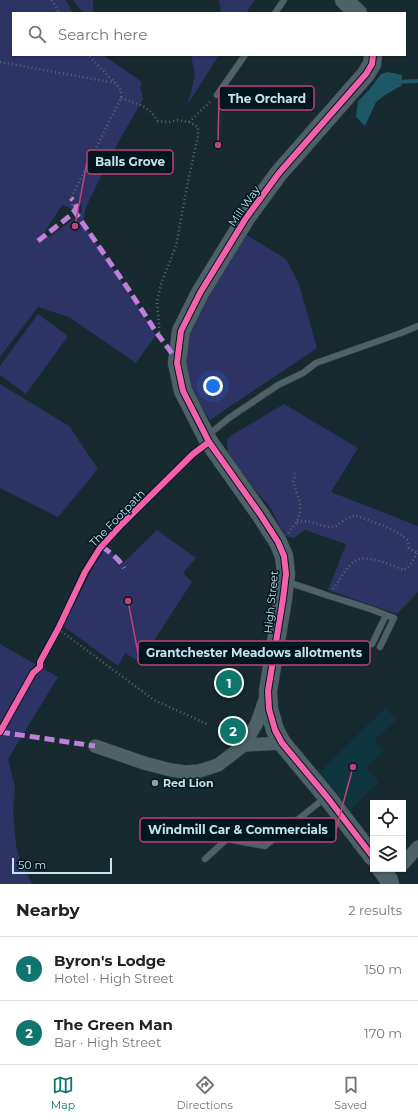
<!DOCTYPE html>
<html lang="en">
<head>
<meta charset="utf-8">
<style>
	body { margin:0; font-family:Montserrat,sans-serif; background:#f2f2f2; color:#202124 }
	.controls { position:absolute; right:12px; bottom:12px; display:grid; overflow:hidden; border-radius:0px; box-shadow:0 1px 3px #0004 }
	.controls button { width:36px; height:36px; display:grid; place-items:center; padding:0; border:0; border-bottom:1px solid #e0e0e0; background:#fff; color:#202124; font:20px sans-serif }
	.scale { position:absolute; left:12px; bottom:10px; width:100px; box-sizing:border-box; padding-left:4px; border:2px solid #c4e4ed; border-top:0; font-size:11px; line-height:14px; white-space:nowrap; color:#c4e4ed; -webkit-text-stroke:3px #00171e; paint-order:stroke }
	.you { position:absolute; left:213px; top:386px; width:14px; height:14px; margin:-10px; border:3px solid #fff; border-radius:50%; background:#1a73e8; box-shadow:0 0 0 6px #1a73e833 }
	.badge { display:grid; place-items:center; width:26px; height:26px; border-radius:50%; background:#0f766e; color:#fff; font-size:13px; font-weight:700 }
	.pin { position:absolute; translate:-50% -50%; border:2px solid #fff; box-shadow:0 1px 4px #0006 }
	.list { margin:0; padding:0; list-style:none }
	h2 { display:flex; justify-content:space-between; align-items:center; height:52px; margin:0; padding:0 16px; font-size:17px }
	h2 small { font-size:13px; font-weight:400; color:#757577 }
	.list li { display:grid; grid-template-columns:26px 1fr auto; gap:12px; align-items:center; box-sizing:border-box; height:64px; padding:0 16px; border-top:1px solid #e0e0e0 }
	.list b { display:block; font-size:15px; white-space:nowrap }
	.list p { margin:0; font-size:13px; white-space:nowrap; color:#757577 }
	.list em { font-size:13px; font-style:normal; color:#757577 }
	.icon { flex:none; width:22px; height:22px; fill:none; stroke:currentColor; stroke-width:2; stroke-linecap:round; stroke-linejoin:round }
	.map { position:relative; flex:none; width:418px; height:884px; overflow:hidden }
	.search { position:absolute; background:#fff; box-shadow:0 1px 3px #0004; left:12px; right:12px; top:12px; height:44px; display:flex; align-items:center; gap:10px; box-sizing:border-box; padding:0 14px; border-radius:0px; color:#757577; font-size:15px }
	.sheet { height:180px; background:#fff }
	nav { display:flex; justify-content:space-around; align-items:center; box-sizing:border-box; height:56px; border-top:1px solid #e0e0e0; background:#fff; font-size:11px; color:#757577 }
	nav a { display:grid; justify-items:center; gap:2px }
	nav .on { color:#0f766e }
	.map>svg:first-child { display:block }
	.built { fill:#0f363f }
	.green { fill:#2d3365; fill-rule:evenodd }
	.water { fill:#1e5867 }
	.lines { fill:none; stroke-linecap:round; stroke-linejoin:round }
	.stream { stroke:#1e5867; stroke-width:4 }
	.lane-casing { stroke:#344549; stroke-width:7 }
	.street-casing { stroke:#344549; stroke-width:14 }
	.secondary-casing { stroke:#344549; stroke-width:19 }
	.path { stroke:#56696e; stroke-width:2.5; stroke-dasharray:1 3; stroke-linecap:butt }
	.lane { stroke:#4d6167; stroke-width:6 }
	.street { stroke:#4d6167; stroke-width:13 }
	.secondary { stroke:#4d6167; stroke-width:18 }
	.quiet { stroke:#c07fdc; stroke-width:5; stroke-dasharray:10 5; stroke-linecap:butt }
	.cycleway-casing { stroke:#00171e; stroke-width:8 }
	.cycleway { stroke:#f560ab; stroke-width:6 }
	.poi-dot { fill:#87a3aa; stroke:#00171e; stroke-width:1.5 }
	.labels { text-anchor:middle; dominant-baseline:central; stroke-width:3; stroke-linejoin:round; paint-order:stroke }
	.street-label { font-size:11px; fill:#c4e4ed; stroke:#00171e }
	.poi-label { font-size:11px; font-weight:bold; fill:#c4e4ed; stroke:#00171e; text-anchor:start }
	.leader { fill:none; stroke:#c24178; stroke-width:1.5 }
	.callout-dot { fill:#c24178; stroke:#00171e; stroke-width:1.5 }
	.callout { fill:#00171e; stroke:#c24178; stroke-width:1.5 }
	.callout-label { font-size:12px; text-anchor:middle; font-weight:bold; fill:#c4e4ed }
</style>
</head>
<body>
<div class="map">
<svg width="418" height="884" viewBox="0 0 418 884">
	<rect width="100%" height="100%" fill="#172a2f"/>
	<path class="built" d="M385 708 397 720 374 740 384 751 366 768 379 782 350 810 318 774Z"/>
	<path class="green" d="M0 0H66L73 13H13V55H103L142 82 140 87 143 99 113 152 86 207 83 222 156 335 136 363 69 317 38 307 0 357ZM81 204 82 211 75 218 49 237 44 233 62 205 73 209Z
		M73 0H93V13H83Z
		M219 0H255L246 13H221Z
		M191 55H219L188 104 195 75Z
		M245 234 286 259 299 284 317 348 210 420 193 393 181 351 189 324Z
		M38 314 68 336 26 394 0 375V366Z
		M0 384 69 426 98 469 58 517 0 488Z
		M284 404 358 448 331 492 418 526V592L397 614 328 590 346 544 305 530 294 538 285 536 270 507 228 459 227 440 232 435Z
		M157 530 196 558 183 573 192 582 140 662 125 653 118 666 63 626 95 564 106 548 123 563Z
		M0 644 58 677 8 759 15 788 13 812 17 852 32 884H0Z"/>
	<path class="water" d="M388 72 402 75 401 86 388 93 376 102 365 126 356 117 358 101 369 90 381 74Z"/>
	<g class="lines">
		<path class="stream" d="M396 82 418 81"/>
		<g class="lane-casing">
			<path id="lane" d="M275 13 284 0
				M217 95 245 55
				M207 436 229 418 278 385 303 373 316 363 401 333 418 326
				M286 582C301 586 314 591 329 596 348 602 367 607 386 615L372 644
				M380 647 394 618 386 615
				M205 859 227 839 265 846 326 797"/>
		</g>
		<g class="street-casing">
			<path id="street" d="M244 745 282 743
				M95 746 144 763 171 770 185 772 199 771 218 765 244 745 257 723 266 697
				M403 864 418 847"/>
		</g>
		<g class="secondary-casing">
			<path id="secondary" d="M344 0 358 13
				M373 55 372 64 366 74 279 173 246 218 200 293 181 331 177 363 183 391 209 442 260 514 278 542 284 556 286 574 283 599 268 691 269 709 275 730 282 743 327 797 373 857
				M381 869 389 880 390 884"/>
		</g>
		<path class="path" d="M52 0 59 13
			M0 62 115 83
			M121 98C137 104 148 105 158 121L169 122 177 120 189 122 198 127V136L188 181 176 246 162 281 157 301 160 337
			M189 122 211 101
			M73 209 71 198 121 98V90L115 83 88 55
			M297 522 307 521 328 527H335L341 522 355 515 389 528 402 535 407 540 409 548 417 553 418 551
			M288 533 297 522 300 513V502L293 482 296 472
			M333 589C340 580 346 567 355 561 365 553 393 566 404 570 411 566 413 559 417 553
			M58 629 154 700 209 725
			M33 673 40 662
			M0 731V732"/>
		<use href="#lane" class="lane"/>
		<use href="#street" class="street"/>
		<use href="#secondary" class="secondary"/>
		<path class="quiet" d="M73 209 129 290 156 332 177 360
			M38 241 75 212C78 206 75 203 71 198
			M102 547C108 550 121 561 124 568
			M0 732 95 746"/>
		<g class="cycleway-casing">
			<path id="cycleway" d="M373 55 372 64 366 74 279 173 246 218 200 293 181 331 177 363 183 391 209 442 260 514 278 542 284 556 286 574 283 599 268 691 269 709 275 730 282 743 327 797 373 857
				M0 732 33 673 40 667V662L58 629 85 572 100 548 122 524 193 454 209 442"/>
		</g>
		<use href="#cycleway" class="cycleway"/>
	</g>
	<circle class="poi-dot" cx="155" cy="783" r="4"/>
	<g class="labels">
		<g class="street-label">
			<text transform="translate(244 206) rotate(-55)">Mill Way</text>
			<text transform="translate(117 518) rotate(-46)">The Footpath</text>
			<text transform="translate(271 602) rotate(-84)">High Street</text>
		</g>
		<g class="poi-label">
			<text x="163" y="783">Red Lion</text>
		</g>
	</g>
	<path class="leader" d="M218 145L219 98M75 226L87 162M128 601L138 653M353 767L336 830"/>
	<g class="callout-dot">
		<circle cx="218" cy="145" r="4"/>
		<circle cx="75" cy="226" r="4"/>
		<circle cx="128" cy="601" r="4"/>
		<circle cx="353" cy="767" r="4"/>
	</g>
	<g class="callout">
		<rect x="219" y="86" width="95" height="24" rx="4"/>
		<rect x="87" y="150" width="86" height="24" rx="4"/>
		<rect x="138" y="641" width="232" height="24" rx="4"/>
		<rect x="140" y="818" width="196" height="24" rx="4"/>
	</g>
	<g class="callout-label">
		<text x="267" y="103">The Orchard</text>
		<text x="130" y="166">Balls Grove</text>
		<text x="254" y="657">Grantchester Meadows allotments</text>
		<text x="238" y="834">Windmill Car &amp; Commercials</text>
	</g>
</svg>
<div class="controls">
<button><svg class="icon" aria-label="locate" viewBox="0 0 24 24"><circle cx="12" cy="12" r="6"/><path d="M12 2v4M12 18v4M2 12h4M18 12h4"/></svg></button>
<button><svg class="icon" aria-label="layers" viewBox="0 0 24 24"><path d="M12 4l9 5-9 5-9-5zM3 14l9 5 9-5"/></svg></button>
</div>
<div class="scale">50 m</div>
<div class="you"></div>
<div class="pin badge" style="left:229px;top:683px">1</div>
<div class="pin badge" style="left:233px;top:731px">2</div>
<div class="search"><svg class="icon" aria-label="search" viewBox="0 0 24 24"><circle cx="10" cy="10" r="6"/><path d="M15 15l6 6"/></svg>Search here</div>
</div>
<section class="sheet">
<h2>Nearby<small>2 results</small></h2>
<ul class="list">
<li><span class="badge">1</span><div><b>Byron's Lodge</b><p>Hotel · High Street</p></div><em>150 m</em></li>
<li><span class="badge">2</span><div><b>The Green Man</b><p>Bar · High Street</p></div><em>170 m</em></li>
</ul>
</section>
<nav>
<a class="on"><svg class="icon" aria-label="map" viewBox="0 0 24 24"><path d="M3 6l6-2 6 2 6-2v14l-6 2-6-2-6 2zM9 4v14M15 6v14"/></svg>Map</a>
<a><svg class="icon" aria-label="directions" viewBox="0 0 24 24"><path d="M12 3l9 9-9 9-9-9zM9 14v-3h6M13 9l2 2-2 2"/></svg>Directions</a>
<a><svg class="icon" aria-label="saved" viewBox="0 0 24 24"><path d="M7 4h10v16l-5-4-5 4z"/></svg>Saved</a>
</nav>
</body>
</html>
